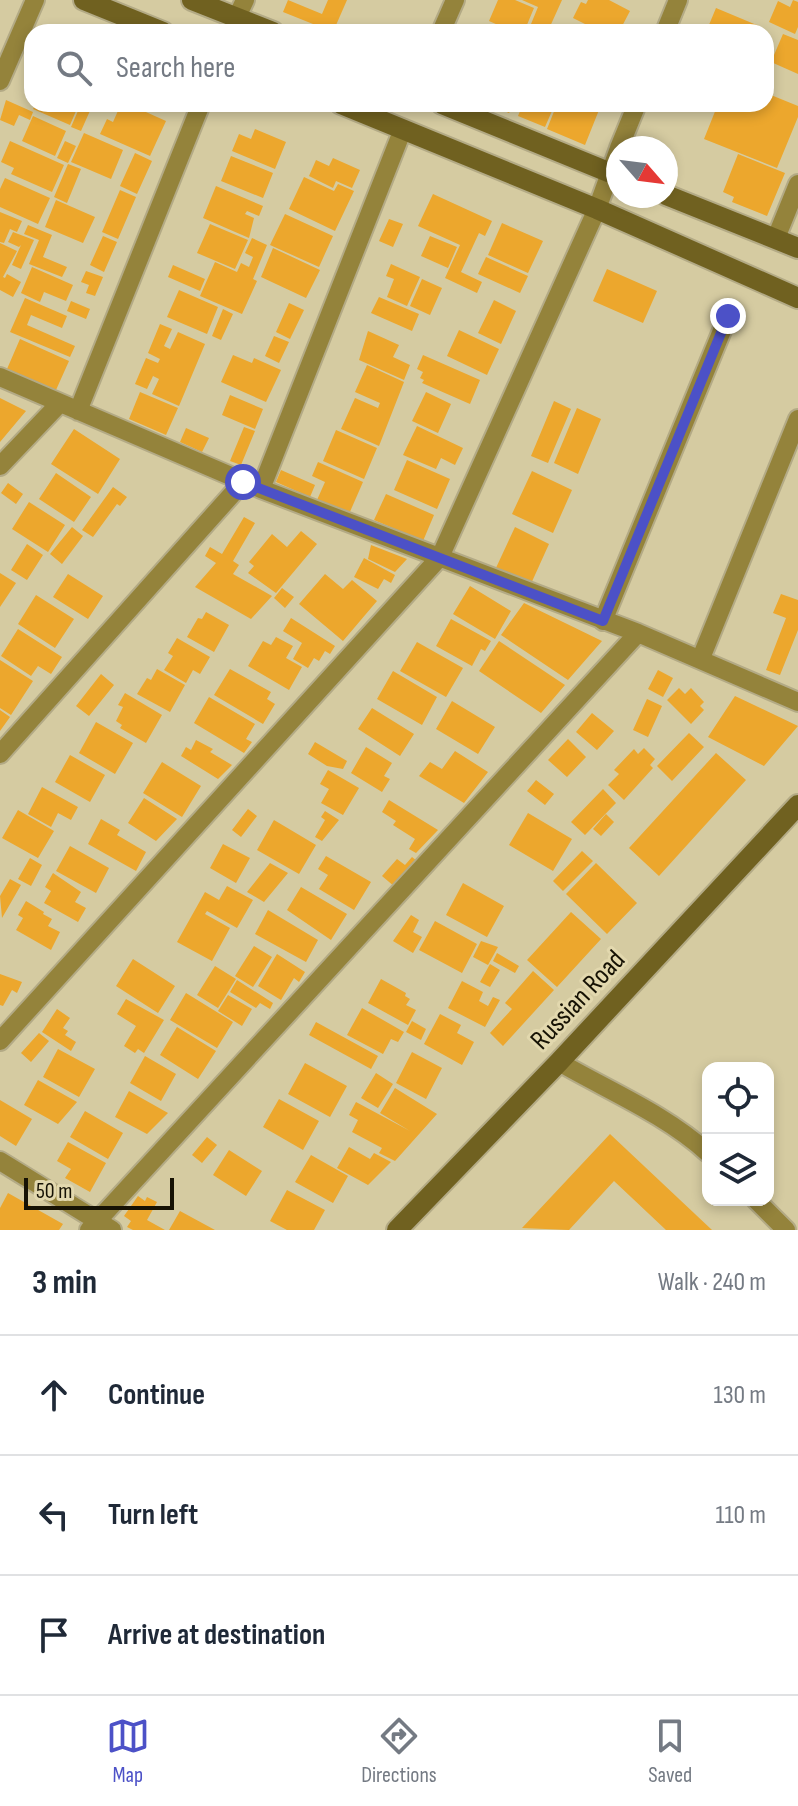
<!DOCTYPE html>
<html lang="en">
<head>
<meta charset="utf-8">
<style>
	body { margin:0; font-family:"Sofia Sans Condensed",sans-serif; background:#f6f6f7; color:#1f2937 }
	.controls { position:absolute; right:24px; bottom:24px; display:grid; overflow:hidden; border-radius:16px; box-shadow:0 4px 12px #0003 }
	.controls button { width:72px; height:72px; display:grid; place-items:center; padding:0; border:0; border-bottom:2px solid #e0e1e3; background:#fff; color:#1f2937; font:40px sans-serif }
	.compass { position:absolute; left:606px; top:136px; width:72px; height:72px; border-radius:50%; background:#fff; box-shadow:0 4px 12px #0003; rotate:118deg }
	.scale { position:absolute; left:24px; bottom:20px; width:150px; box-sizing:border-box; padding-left:8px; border:4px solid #161204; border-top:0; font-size:22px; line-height:28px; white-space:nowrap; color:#161204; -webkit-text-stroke:6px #e2d8ae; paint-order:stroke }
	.stop { position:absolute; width:24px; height:24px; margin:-18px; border:6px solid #4c51c7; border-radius:50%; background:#fff }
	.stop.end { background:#4c51c7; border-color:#fff; box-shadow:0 2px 8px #0008 }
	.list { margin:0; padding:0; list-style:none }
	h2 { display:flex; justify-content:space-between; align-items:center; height:104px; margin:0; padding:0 32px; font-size:34px }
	h2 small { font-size:26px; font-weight:400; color:#747a83 }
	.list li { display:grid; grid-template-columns:52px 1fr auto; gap:24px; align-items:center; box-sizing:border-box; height:120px; padding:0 32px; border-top:2px solid #e0e1e3 }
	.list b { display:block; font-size:30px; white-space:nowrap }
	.list em { font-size:26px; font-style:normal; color:#747a83 }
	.icon { flex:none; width:44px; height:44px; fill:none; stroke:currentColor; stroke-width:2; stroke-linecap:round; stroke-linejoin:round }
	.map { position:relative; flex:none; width:798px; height:1230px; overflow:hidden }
	.search { position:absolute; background:#fff; box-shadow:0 4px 12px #0003; left:24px; right:24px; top:24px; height:88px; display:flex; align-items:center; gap:20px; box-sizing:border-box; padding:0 28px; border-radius:24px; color:#747a83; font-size:30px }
	.sheet { height:464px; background:#fff }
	nav { display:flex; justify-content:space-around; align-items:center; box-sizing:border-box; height:112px; border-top:2px solid #e0e1e3; background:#fff; font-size:22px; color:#747a83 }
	nav a { display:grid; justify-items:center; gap:4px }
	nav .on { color:#4c51c7 }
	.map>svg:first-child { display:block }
	.building { fill:#eca72d }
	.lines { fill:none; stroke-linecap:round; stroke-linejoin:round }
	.street-casing { stroke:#b3aa85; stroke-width:22 }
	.secondary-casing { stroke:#b3aa85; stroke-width:24 }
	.street { stroke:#94833b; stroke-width:18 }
	.secondary { stroke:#706120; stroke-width:20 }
	.route { stroke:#4c51c7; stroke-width:10 }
	.labels { text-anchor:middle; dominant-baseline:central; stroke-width:6; stroke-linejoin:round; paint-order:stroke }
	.street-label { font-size:28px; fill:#161204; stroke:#e2d8ae }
</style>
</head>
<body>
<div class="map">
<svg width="798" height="1230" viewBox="0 0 798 1230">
	<rect width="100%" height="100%" fill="#d5cba1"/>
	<path class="building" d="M288 0 322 14 328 0H347L333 32 283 12Z
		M498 0H515L534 8 524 32H514L489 21Z
		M522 0H562L548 31 531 24 538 7Z
		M588 0H609L630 11 619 32H601L573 18 581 2 586 4Z
		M793 0 798 2V27L795 34 769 22 778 1 790 7Z
		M716 8 759 26 756 32H706Z
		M783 34 798 40V74L771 62Z
		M766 93 798 106V117L777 168 704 139 718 104H766Z
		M6 100 33 112 30 120 19 115 14 126 0 120Z
		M36 104H79L70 125 33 109Z
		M81 104H93L81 131 71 127Z
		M121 104H128L166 121 150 156 100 134 107 119 113 122Z
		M488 104H514L509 113Z
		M523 104H555L545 127 518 116Z
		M557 104H585L599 110 585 145 547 129Z
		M33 116 66 131 55 156 22 141Z
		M255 129 286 142 275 169 232 151 239 134 251 139Z
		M84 133 123 150 111 179 71 162Z
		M10 141 64 165 52 192 11 174 14 168 1 162Z
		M65 141 76 146 68 163 57 158Z
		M135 153 152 161 137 194 120 186Z
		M738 154 785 173 767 216 732 202 734 197 723 192Z
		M231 156 273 173 263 198 221 181Z
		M333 158 360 170 352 188 336 181 333 188 309 176 316 160 329 166Z
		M68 164 81 169 67 203 54 197Z
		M304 177 334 191 338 184 354 191 335 231 289 209Z
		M5 178 50 198 38 224 0 207V189Z
		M216 186 263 206 259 216 247 211 245 214 254 218 249 238 203 218Z
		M120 190 136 197 118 239 102 232Z
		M433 194 492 221 485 236 479 233 461 272 482 282 477 293 445 278 460 245 418 226Z
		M56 200 95 217 83 243 45 227Z
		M0 212 22 221 17 232 10 229 4 243 0 242Z
		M285 214 333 236 319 267 270 245Z
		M389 219 403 224 393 247 379 241Z
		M502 223 543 241 528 273 488 255Z
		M210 224 248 240 235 269 197 253Z
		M28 225 52 235 43 257 67 267 62 277 29 264 39 240 24 234Z
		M13 232 34 240 21 269 12 265 21 245 19 247 8 242Z
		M103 236 117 242 104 272 90 265Z
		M430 236 457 247 448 268 421 256Z
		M252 238 267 245 253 279 257 281 242 314 200 296 215 262 237 272 241 263 249 267 253 257 245 253Z
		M0 243 17 251 3 277 5 278 7 274 21 282 13 297 0 290Z
		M273 248 320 270 306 298 261 277Z
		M486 257 528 276 520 293 478 274Z
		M391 264 420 277 407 306 387 297 394 279 386 276Z
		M173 265 205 279 200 291 168 277Z
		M32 267 73 285 66 301 44 292 40 302 21 293Z
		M607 269 657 291 643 323 593 301Z
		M86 271 103 277 95 296 86 293 89 285 81 282Z
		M422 279 442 288 430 315 410 306Z
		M179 290 218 307 207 334 167 317Z
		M379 297 419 314 412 331 371 313Z
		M25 298 67 316 62 328 31 315 27 325 75 346 70 357 10 332Z
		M494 300 516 311 501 344 478 333Z
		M71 301 90 309 86 319 67 311Z
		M289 303 304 310 290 339 276 332Z
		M223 309 233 314 221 340 212 336Z
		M160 324 172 329 164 346 170 349 178 332 205 344 179 406 152 394 159 379 153 376 147 389 135 384 146 358 158 363 160 359 148 353Z
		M459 330 499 349 487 375 447 356Z
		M368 331 399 345 393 357 410 365 404 380 359 360Z
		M274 336 289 342 279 363 265 356Z
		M20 339 69 361 56 390 7 369Z
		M233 355 252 363 254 358 281 370 266 402 221 382Z
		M423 355 480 380 470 404 422 383 424 380 420 378 423 372 417 369Z
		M367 365 404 382 379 446 341 429 355 398 378 408 380 403 355 392Z
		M140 392 178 408 166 435 129 419Z
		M426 392 451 404 438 433 412 421Z
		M230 395 263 409 255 429 222 415Z
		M0 398 26 411 0 442Z
		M554 401 571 409 548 463 531 456Z
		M577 408 601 419 578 474 554 463Z
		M417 426 463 448 455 465 441 458 436 469 403 455Z
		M244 427 255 431 241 465 230 461Z
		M186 428 209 438 202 452 180 442Z
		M74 429 120 459 98 494 51 464Z
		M336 430 377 448 364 479 323 461Z
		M407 460 450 479 437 509 394 490Z
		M318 462 363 482 349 514 317 500 325 482 312 476Z
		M281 470 315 485 310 497 276 482Z
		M532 471 572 490 553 533 512 514Z
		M56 473 91 497 74 522 39 499Z
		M8 483 23 494 16 504 1 493Z
		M113 487 127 497 120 506 117 504 93 537 82 530Z
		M386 494 434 515 423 541 374 520Z
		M29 502 65 525 48 552 12 529Z
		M244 517 255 523 233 561 239 565 233 574 272 596 251 619 195 587 216 563 205 556 210 547 222 554Z
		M72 527 83 536 62 564 50 554Z
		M515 527 549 544 530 586 495 570Z
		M301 531 317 544 276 593 248 573 254 566 249 562 272 534 287 547Z
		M27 544 43 555 27 580 11 570Z
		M371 545 407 559 395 572 368 559Z
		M364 558 395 575 391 583 384 579 378 589 354 577Z
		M0 573 16 583 0 607Z
		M68 574 103 596 88 619 53 597Z
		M325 574 343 589 352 580 377 601 343 641 299 604Z
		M470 586 511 611 495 639 453 614Z
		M282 588 294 597 285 608 274 598Z
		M781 594 798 600V630L780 675 766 670 786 618 773 613Z
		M36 595 74 619 55 648 18 624Z
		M524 603 602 641 568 680 501 635Z
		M206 612 229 625 214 652 187 637 198 618 202 619Z
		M291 618 335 646 330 654 325 651 319 661 314 658 308 668 293 659 302 643 283 631Z
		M451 619 491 641 485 651 481 649 472 666 436 646Z
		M18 629 62 657 51 674 38 666 31 676 1 656Z
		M276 637 293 646 286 658 302 667 289 690 248 666 263 641 271 645Z
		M177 638 210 657 200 674 193 670 186 683 164 670 173 656 168 653Z
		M499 641 565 685 541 713 479 671Z
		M417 642 463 668 446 697 400 671Z
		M0 660 33 681 11 715 0 708Z
		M157 669 185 685 170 712 137 694 147 678 151 680Z
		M230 669 271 692 267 699 275 704 263 724 214 695Z
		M658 670 673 678 663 697 648 689Z
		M393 671 437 697 422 725 377 699Z
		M101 674 114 685 89 716 76 706Z
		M679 688 685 694 691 688 704 702 700 706 704 710 691 724 667 700Z
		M125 693 162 715 146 743 120 728 122 725 116 721 123 707 118 705Z
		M735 696 798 726 764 766 708 737Z
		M209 697 255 724 246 739 252 742 244 753 194 723Z
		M647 699 662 706 648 737 633 730Z
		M452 701 495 727 478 754 436 729Z
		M372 708 414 734 400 756 358 729Z
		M0 710 10 717 0 731Z
		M592 713 614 731 597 750 576 732Z
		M96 722 133 743 115 774 79 753Z
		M689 733 704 747 672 781 657 766Z
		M568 739 586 757 567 777 548 760Z
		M196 740 213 749 210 752 232 765 218 779 181 756 186 747 191 750Z
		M315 742 347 761 343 769 327 766 308 754Z
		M366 747 392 763 384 776 390 779 382 792 351 773Z
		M644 748 655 759 650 765 653 768 624 800 608 785 619 774 614 770 634 749 638 754Z
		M455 751 488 772 464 803 419 776 430 762 442 769Z
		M716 753 746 780 659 876 629 848Z
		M70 755 105 775 90 802 55 782Z
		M162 762 201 786 182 817 143 793Z
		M328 770 359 788 343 815 321 803 329 789 320 784Z
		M536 780 554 794 545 805 527 791Z
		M42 787 78 807 71 820 58 813 51 827 28 814Z
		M603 789 616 803 585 835 571 822Z
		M144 798 177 819 156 841 128 823Z
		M389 800 438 830 416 853 409 849 415 839 393 825 396 821 382 812Z
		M248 809 257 816 241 837 232 830Z
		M18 810 54 831 38 858 2 838Z
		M325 811 339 820 322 841 315 837 325 820 321 817Z
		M528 813 572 839 553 871 509 845Z
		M606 814 614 822 601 836 593 829Z
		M101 819 120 830 117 835 146 852 136 871 88 844Z
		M274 820 316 845 299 874 257 850Z
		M223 844 250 858 236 883 210 868Z
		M70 846 109 868 96 893 56 871Z
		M582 851 593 861 563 891 553 881Z
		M326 856 371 882 354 910 319 889 328 875 318 869Z
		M412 857 417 861 395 887 382 876 397 859 405 865Z
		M30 858 42 865 31 886 18 879Z
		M270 863 288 873 264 902 247 892Z
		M596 863 637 903 607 934 566 894Z
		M53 873 81 892 75 902 86 908 78 922 44 903 51 891 45 887Z
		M10 879 21 885 2 918 0 896Z
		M463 883 504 906 487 937 446 915Z
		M227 886 253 900 237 928 207 911 205 914 230 928 212 961 177 942 205 892 219 900Z
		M301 887 347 914 331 940 287 910Z
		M26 901 44 912 43 914 52 919 48 926 60 932 51 950 16 930 23 918 18 915Z
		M268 910 318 940 306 962 255 934Z
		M571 912 601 939 557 987 527 960Z
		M411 915 419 920 413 932 422 937 413 953 393 941Z
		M435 921 477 944 462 973 419 950Z
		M481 941 498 947 488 965 473 957Z
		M254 946 272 957 253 987 235 976Z
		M497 953 519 966 515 973 493 961Z
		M277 954 305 972 299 982 294 978 281 1000 258 986Z
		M133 959 175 986 158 1013 116 986Z
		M490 964 500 970 490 987 480 982Z
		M215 966 236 979 218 1008 197 995Z
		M533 971 554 990 503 1046 490 1033 512 1009 505 1003Z
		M0 974 22 982 17 993 12 990 3 1006 0 1005Z
		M381 979 406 993 405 996 410 999 406 1005 416 1010 408 1025 368 1003Z
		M237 980 273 1003 270 1009 260 1003 256 1008 230 992Z
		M462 981 483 992 479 1001 488 1006 493 997 500 1000 485 1027 448 1008Z
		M186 993 233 1022 217 1048 170 1020Z
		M228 995 252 1009 242 1026 218 1011Z
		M126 999 164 1020 144 1053 138 1049 135 1053 124 1046 136 1026 117 1014Z
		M362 1008 404 1032 398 1042 391 1039 383 1054 347 1035Z
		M57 1009 70 1018 63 1028 68 1031 65 1035 76 1042 71 1051 42 1032Z
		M440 1014 461 1025 457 1033 474 1042 462 1065 424 1044Z
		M412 1021 426 1029 421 1040 406 1032Z
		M316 1022 378 1056 371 1069 309 1035Z
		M177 1027 216 1051 198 1079 160 1055Z
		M39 1033 49 1041 31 1062 21 1053Z
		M58 1049 95 1069 79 1097 43 1077Z
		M412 1052 442 1068 426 1099 396 1083Z
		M145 1056 176 1074 161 1101 130 1083Z
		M305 1063 347 1086 330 1117 288 1094Z
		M376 1073 393 1084 378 1108 361 1098Z
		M38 1080 77 1102 58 1124 24 1105Z
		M395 1088 437 1114 395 1161 379 1153 382 1148 352 1132 358 1120 349 1115 356 1102 410 1131 380 1113Z
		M129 1091 168 1113 147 1134 115 1117Z
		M279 1099 319 1121 303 1150 263 1127Z
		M0 1100 32 1119 16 1146 0 1136Z
		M85 1111 123 1133 108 1159 70 1137Z
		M610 1134 712 1230H666L614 1181 569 1230 522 1228Z
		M207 1137 217 1145 202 1163 192 1155Z
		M68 1142 106 1163 90 1192 65 1178 71 1169 57 1161Z
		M349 1147 370 1159 374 1153 391 1162 368 1185 337 1168Z
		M229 1150 262 1171 246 1196 213 1175Z
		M311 1155 348 1176 333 1203 295 1182Z
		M287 1190 325 1210 314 1230H287L270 1221Z
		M8 1193 63 1224 59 1230H0V1208Z
		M138 1196 145 1201 147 1197 157 1202 147 1220 165 1230H133L127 1227 131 1221 124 1216Z
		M180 1211 215 1230H169Z"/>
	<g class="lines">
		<g class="street-casing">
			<path id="street" d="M237 17 245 0
				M441 32 455 0
				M665 32 678 0
				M0 81 35 0
				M619 148 637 104
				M776 238 798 184
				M0 377 261 489 638 633 798 702
				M78 411 201 104
				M0 466 60 403
				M261 489 403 129
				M603 621 728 316
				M701 658 798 419
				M0 754 243 482
				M0 1041 440 557 597 209 618 151
				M559 1062C609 1091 665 1114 708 1153
				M0 1161 112 1230
				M756 1200 786 1230
				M89 1230 638 633"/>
		</g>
		<g class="secondary-casing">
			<path id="secondary" d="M84 0 163 32
				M192 0 273 32
				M341 104 597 209 798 298
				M442 104 618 176
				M666 195 798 248
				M397 1230 559 1062 798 805"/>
		</g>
		<use href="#street" class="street"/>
		<use href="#secondary" class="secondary"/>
	</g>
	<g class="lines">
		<path class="route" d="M243 482 603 621 728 316"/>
	</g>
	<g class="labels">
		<g class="street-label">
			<text transform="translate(578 1000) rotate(-47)">Russian Road</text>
		</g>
	</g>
</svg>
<div class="controls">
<button><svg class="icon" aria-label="locate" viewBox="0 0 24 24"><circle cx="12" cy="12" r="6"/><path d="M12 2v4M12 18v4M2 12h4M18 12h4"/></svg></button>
<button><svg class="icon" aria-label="layers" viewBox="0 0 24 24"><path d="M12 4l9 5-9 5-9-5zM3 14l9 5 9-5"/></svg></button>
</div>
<svg class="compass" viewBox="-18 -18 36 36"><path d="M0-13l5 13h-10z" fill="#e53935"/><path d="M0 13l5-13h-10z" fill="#747a83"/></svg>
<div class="scale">50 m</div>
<div class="stop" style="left:243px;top:482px"></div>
<div class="stop end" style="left:728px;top:316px"></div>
<div class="search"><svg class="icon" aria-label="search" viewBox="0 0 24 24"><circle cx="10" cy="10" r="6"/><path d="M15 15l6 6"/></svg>Search here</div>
</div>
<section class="sheet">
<h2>3 min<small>Walk · 240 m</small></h2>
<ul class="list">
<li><svg class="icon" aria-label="ahead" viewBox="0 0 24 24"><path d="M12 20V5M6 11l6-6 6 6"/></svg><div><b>Continue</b></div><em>130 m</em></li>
<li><svg class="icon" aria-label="left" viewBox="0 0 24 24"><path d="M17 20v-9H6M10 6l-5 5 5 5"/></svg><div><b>Turn left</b></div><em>110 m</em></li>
<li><svg class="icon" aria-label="arrive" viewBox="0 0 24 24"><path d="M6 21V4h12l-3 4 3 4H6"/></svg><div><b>Arrive at destination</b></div></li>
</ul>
</section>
<nav>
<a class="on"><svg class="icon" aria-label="map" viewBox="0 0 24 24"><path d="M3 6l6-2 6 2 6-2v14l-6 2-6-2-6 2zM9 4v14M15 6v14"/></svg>Map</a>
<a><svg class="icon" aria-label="directions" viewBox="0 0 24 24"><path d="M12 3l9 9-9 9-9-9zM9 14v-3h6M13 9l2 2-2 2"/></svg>Directions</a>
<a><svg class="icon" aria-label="saved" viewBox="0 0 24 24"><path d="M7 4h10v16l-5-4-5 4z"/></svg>Saved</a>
</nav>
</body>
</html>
